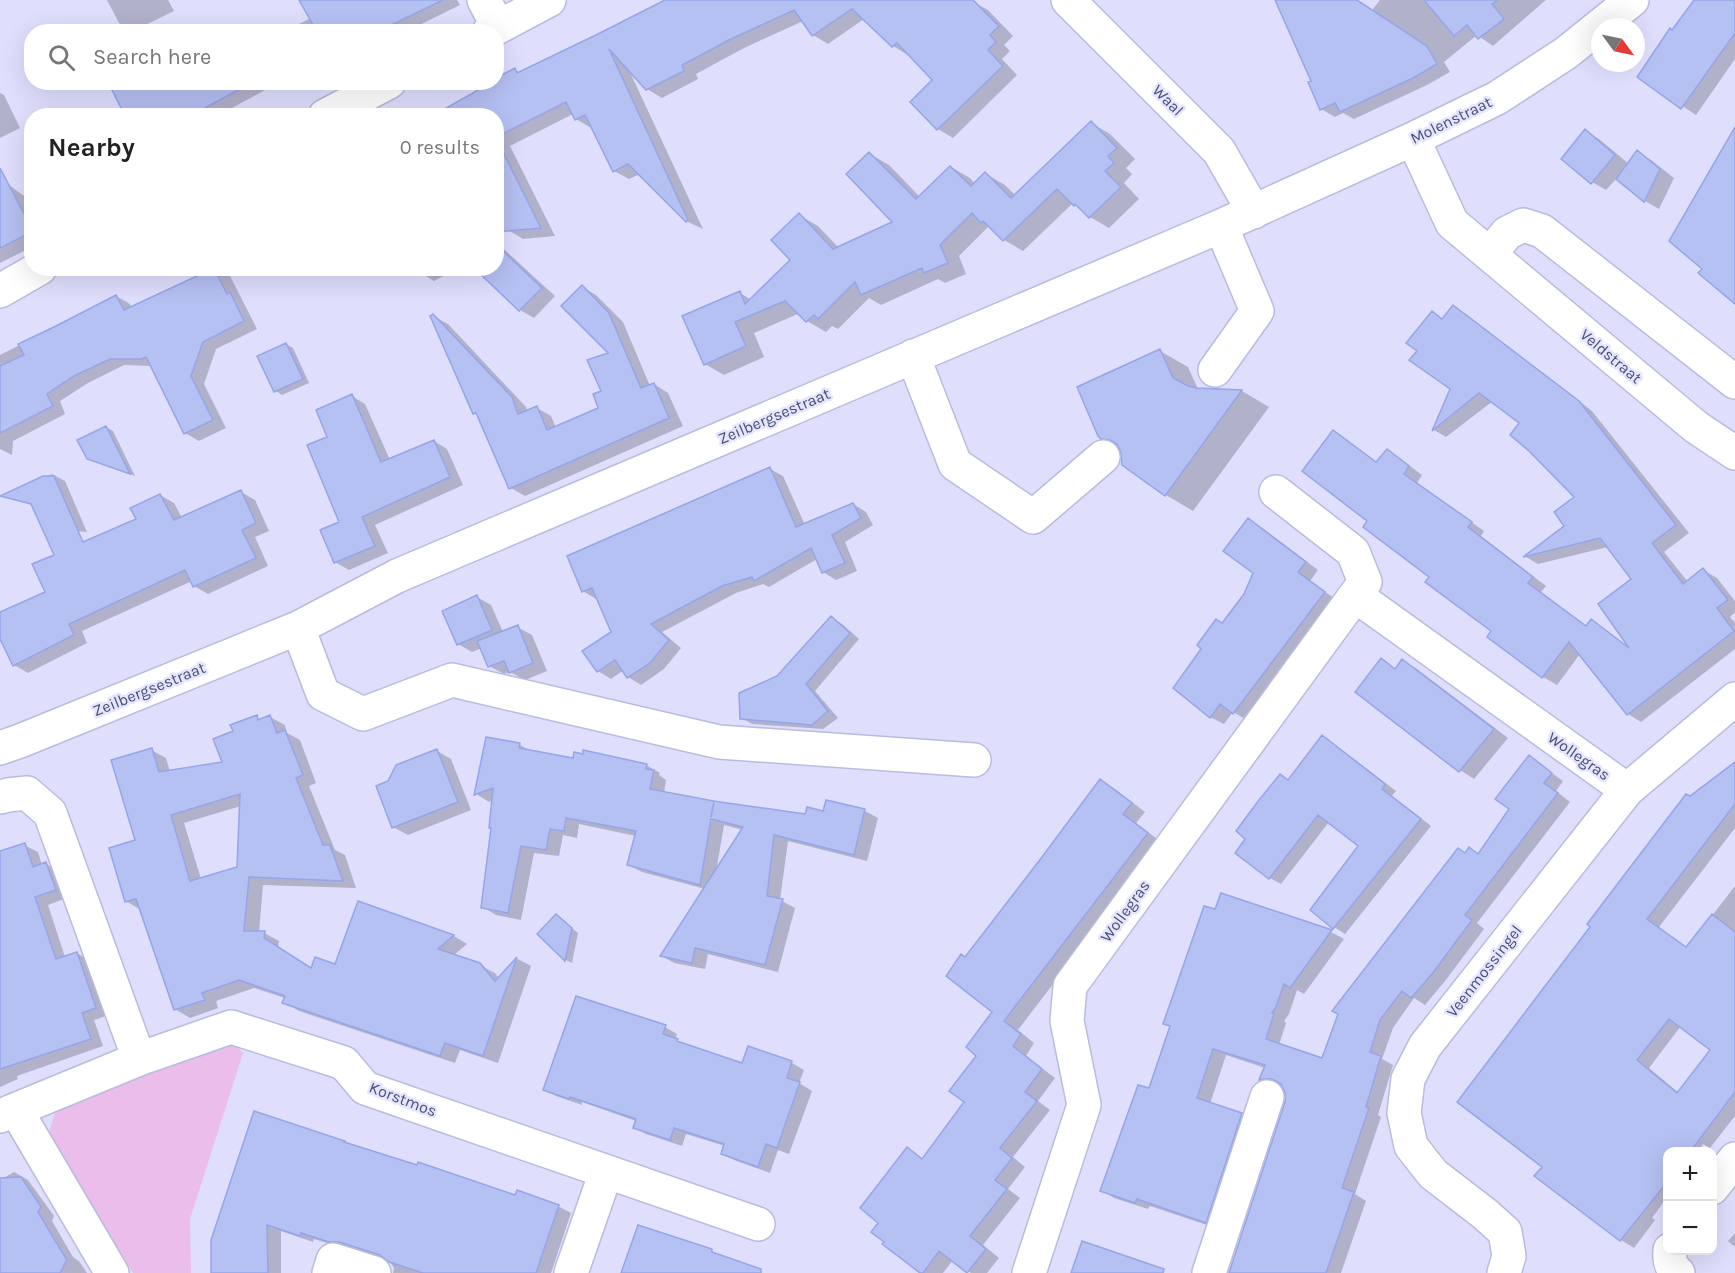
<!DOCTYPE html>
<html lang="en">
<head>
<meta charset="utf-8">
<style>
	body { margin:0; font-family:Karla,sans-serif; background:#f2f2f2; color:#222 }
	.controls { position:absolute; right:18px; bottom:18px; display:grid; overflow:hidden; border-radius:12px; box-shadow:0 6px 24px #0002 }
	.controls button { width:54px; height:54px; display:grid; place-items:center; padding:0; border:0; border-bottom:2px solid #e0e0e0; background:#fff; color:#222; font:30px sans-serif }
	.compass { position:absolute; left:1591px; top:18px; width:54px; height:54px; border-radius:50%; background:#fff; box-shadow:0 6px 24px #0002; rotate:123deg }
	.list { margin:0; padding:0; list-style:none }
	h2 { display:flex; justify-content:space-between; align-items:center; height:78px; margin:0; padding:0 24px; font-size:26px }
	h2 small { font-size:20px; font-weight:400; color:#767676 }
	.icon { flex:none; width:33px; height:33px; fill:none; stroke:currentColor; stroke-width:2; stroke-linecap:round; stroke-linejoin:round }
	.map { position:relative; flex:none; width:1735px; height:1273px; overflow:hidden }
	.search { position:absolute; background:#fff; box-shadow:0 6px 24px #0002; left:24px; top:24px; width:480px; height:66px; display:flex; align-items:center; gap:15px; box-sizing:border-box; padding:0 21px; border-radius:24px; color:#767676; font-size:22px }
	.panel { position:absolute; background:#fff; box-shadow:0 6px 24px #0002; left:24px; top:108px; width:480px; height:168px; border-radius:24px }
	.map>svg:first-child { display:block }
	.green { fill:#eabdea }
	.shadow { fill:#0003; fill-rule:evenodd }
	.building { fill:#b5c0f3; stroke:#95a5e7; stroke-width:1.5; fill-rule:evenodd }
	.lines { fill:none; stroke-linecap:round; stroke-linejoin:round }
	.minor-casing { stroke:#b8bcde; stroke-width:36 }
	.minor { stroke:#fff; stroke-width:33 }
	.labels { text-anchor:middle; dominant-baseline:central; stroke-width:5; stroke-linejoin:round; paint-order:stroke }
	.street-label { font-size:16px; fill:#465074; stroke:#e6e5ff }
</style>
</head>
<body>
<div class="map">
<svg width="1735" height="1273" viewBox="0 0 1735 1273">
	<rect width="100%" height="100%" fill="#dfdefd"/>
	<path class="green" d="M232 1042 243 1053 190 1219 191 1273H133L49 1133 58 1102Z"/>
	<path class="shadow" d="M107 0H168L174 11 133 31 119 23Z
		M312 0H457L460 5 405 32H283L311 18Z
		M670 0H932L973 2 988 10 1013 36 1004 45 1010 51 1002 59 1017 75 953 138 938 129 912 102 934 80 909 54 908 55 893 46 864 19 828 44 813 35 803 21 744 48 696 74 698 79 662 98 647 89 629 70 703 229 686 221 640 174 629 179 614 171 592 127 591 128 576 119 573 114 510 146 555 236 523 239 508 230 496 208V82L515 70 520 73Z
		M1380 0H1546L1493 46 1477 35 1444 62 1450 72 1427 85 1354 119 1343 113 1335 117 1321 109 1312 87Z
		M1697 0H1735V59L1696 115 1639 77Z
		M147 82H280L217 116H126Z
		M308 82H326L317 87Z
		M0 93 4 95 20 128 0 138Z
		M1091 123 1110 134 1135 159 1126 168 1132 174 1124 183 1139 199 1109 228 1090 217 1082 209 1073 203 1023 251 1004 240 989 226 959 256 966 274 945 283 938 279 881 305 869 298 838 329 832 326 826 332 807 321 800 313 754 333 764 357 724 375 705 364 740 293 752 300 793 260 799 215 818 226 839 248 895 222 870 154 889 165 920 197 951 167 970 178 975 184 986 174 1005 185 1016 196Z
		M1585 131 1599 139 1629 164 1637 152 1651 160 1674 178 1659 209 1645 201 1617 178 1606 190 1592 182Z
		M9 185 24 196 32 192V247L0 263V189Z
		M496 242 555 296 534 318 520 310 476 268H496Z
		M217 268 230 276 257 329 216 349 204 384 226 428 199 441 185 433 152 366 124 365 88 383 60 401 65 414 13 441 12 455 0 449V355L116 296 130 304 132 309Z
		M417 268H459L434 281 419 272Z
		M582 287 596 295 623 322 650 386 654 384 668 393 683 426 525 496 511 488 479 415 474 413 433 316 448 324 526 407 527 412 537 408 551 416 556 428 600 409 610 354Z
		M1454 307 1467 315 1592 411 1689 533 1664 552 1688 582 1703 570 1717 578 1735 601V612L1730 617 1735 623V649L1641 722 1628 714 1580 654 1557 685 1543 677 1489 636 1493 631 1369 521 1334 432 1347 440 1378 463 1387 451 1401 459 1422 475 1417 483 1484 531 1481 536 1546 586 1541 592 1588 627 1592 621 1605 629 1630 648 1633 579 1608 547 1538 564 1526 557 1566 526 1576 497 1521 423 1493 401 1446 437 1434 430 1451 389 1444 320Z
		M286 344 293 348 309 383 282 395 276 391Z
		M1160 351 1188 367 1198 389 1242 391 1269 407 1193 511 1166 495 1121 448 1101 437Z
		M352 396 365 404 390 460 434 441 447 449 463 485 375 525 388 553 349 570 335 562 341 523 328 438Z
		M106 427 113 431 135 476 95 462 88 458Z
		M770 469 783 476 805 525 853 504 866 512 873 525 845 542 857 571 836 580 823 572 817 559 769 587 763 584 736 593 662 632 681 648 664 669 641 685 628 677 624 670 611 679 598 671 584 651 613 633 598 598 596 599 583 591Z
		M52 474 65 481 87 532 54 529 24 487Z
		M241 492 255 500 269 531 255 537 268 566 208 594 194 586 192 581 82 631 87 643 28 673 14 665 0 635V613L49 598 138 519 160 495 174 503 182 518Z
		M1248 520 1262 528 1318 570 1310 581 1338 601 1247 720 1233 712 1224 724 1210 717 1223 625 1259 576Z
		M477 597 491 605 503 632 517 627 532 635 547 671 525 680 510 672 504 674 489 666 482 648 472 652 458 644Z
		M832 618 842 624 859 639 815 691 838 718 823 729 752 724 742 718Z
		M1381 660 1397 670 1403 661 1417 669 1508 738 1474 779 1460 770Z
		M256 717 262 720 270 717 285 725 287 733 300 740 316 783 309 786 335 850 345 855 356 888 263 885 259 932 264 933 279 941 278 948 312 969 336 966 359 903 454 936 467 944 454 955 479 965 495 973 499 979 518 959 531 966 498 1063 460 1050 455 1063 299 1011 284 1002 285 998 254 988 216 1001 218 1008 190 1018 175 1009 141 910 126 901 151 750 166 758 170 772 224 763 235 732ZM241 806 239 868 201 879 184 823Z
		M1323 737 1334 744 1396 791 1392 796 1431 826 1345 934 1334 927 1360 846 1329 822 1281 884 1270 878 1290 781Z
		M487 738 520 745 532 752 574 760 646 765 660 773 659 775 666 780 664 793 807 816 824 813 827 801 865 811 878 818 867 861 788 841 780 900 795 908 778 972 708 954 705 969 674 963 662 956 705 889 642 872 629 865 636 836 579 824 577 838 563 835 559 856 534 853 521 920 496 915 483 907 492 828 493 800 489 802 476 794ZM714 805 711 824H708ZM724 825 743 830 716 872Z
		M437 751 451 759 471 810 408 835 393 827 389 782Z
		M1529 757 1563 781 1556 791 1570 802 1477 923 1484 929 1445 981 1425 1005 1414 998 1393 1028 1382 1059 1393 1065 1378 1115 1381 1117 1355 1194 1366 1201 1341 1273H1230L1286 1103 1287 1092 1283 1085 1273 1087 1261 1080 1265 1068 1226 1055 1210 1104 1241 1115 1254 1122 1219 1229 1150 1206 1148 1209 1114 1198 1102 1190 1150 1090 1171 1027 1165 1023 1216 911 1222 895 1331 932 1344 939 1304 994 1297 990 1289 1014 1284 1021 1286 1023 1279 1045 1323 1060 1466 854 1479 855 1511 809Z
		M1735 763V828L1659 927 1687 948 1735 886V1116L1710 1148 1703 1144 1698 1152H1668V1196L1652 1218 1655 1220 1634 1248 1621 1240 1537 1176 1544 1167 1690 798ZM1681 1026 1712 1050 1679 1093 1649 1068Z
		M1101 781 1115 789 1145 812 1136 823 1161 842 1018 1030 1034 1043 1026 1056 1055 1078 1038 1101 1050 1110 1013 1157 1025 1167 1008 1189 1020 1198 983 1245 999 1258 987 1273H971L953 1260 943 1273H923L880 1223 907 1149 924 1159 966 1102 978 1055 994 1011 966 958Z
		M24 845 38 852 42 865 46 864 60 871 69 897 48 905 65 957 77 953 90 961 109 1015 94 1020 103 1046 17 1076 18 1079 0 1087V853Z
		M556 915 578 933 572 963 566 960 539 934Z
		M665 1027 677 1034 675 1040 687 1046 743 1065 749 1048 792 1063 804 1070 799 1083 812 1091 789 1154 778 1150 770 1173 734 1160 723 1153 725 1146 686 1134 682 1146 646 1134 634 1127 636 1121 582 1102V1105L556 1096 544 1089Z
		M344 1142 516 1197 558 1206 571 1213 551 1273H393L394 1268 389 1260 353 1249 343 1248 314 1239 313 1242 281 1231V1273H212Z
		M14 1172 28 1180 54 1216 52 1221 73 1257 79 1261 87 1273H0V1180Z
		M1735 1233V1247L1728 1241Z"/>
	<path class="building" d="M299 0H443L377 32H317Z
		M665 0H973L999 26 990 35 996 42 988 50 1003 66 937 130 910 102 932 80 897 43 892 47 852 9 812 36 794 10 729 40 682 65 684 71 646 90 609 49 688 220 686 222 628 164 613 172 585 115 575 120 566 102 496 137V116H432L482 88 481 85 487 82H496V78L515 68 517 73 596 35Z
		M1275 0H1357L1427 46 1437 64 1413 78 1340 112 1335 103 1320 110 1308 82 1311 81Z
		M1424 0H1498L1492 4 1504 19 1478 39 1467 25 1454 36Z
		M1694 0H1735V33L1681 109 1637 77 1670 28 1672 30Z
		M108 82H253L190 116H125Z
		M1091 121 1117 148 1108 156 1114 163 1105 171 1121 187 1089 218 1075 204 1074 206 1057 189 1003 241 983 221 981 223 972 213 940 245 948 263 924 273 922 268 861 295 855 282 818 319 814 315 806 322 785 301 735 322 746 346 704 365 682 316 740 291 745 304 790 260 771 240 799 213 833 249 892 222 846 174 869 152 916 199 950 166 971 186 985 172 1011 198Z
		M1735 127V304L1698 273 1702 269 1669 241Z
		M1585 129 1615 155 1591 184 1561 159Z
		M496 138 541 228 496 232Z
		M1637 150 1660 169 1644 202 1616 179Z
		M0 168 32 229V232L0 248Z
		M496 244 542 288 519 311 474 268H496Z
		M214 268 227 294 230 292 244 321 203 342 191 376 213 420 184 434 146 357 142 359H110L74 376 47 394 53 406 0 433V366L24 355 18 344 56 326 116 295 124 310Z
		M582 285 609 313 641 388 654 383 669 418 509 489 476 413 473 414 430 316 433 314 512 397 518 414 537 406 547 430 598 408 593 394 601 391 587 360 608 353 561 306Z
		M1453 305 1579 401 1676 525 1652 543 1683 584 1703 568 1728 600 1717 608 1734 631 1627 715 1569 642 1542 678 1487 637 1491 631 1425 582 1429 577 1363 527 1367 521 1302 471 1333 430 1376 462 1387 449 1409 466 1404 474 1472 522 1468 527 1533 577 1528 583 1586 626 1591 619 1629 648 1598 604 1631 579 1600 538 1523 557 1564 526 1554 512 1574 497 1529 451 1510 435 1519 423 1479 393 1432 431 1450 389 1409 360 1417 351 1406 343 1432 311 1442 319Z
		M286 343 303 379 274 392 257 356Z
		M1160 349 1173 378 1188 386 1197 388 1242 390 1165 496 1122 465 1121 453 1117 444 1110 440 1101 439 1098 436 1077 387Z
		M352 394 381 462 434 440 450 477 362 517 375 546 334 563 320 530 339 522 307 445 327 437 316 410Z
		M106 426 130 474 87 459 77 440Z
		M770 467 796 527 853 503 861 518 832 535 845 563 822 573 811 548 754 581 752 577 722 586 651 624 669 640 649 664 627 678 615 660 597 672 582 651 611 632 592 588 582 592 567 556Z
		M43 476H54L83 542 136 519 130 508 160 494 174 520 241 490 256 523 242 530 256 558 193 587 185 570 69 624 74 635 13 666 0 639V612L45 592 32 564 54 555 31 504 0 496Z
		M1248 518 1306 562 1298 572 1325 592 1233 714 1220 704 1210 718 1173 688 1201 649 1197 645 1216 619 1222 623 1244 594 1253 573 1223 551Z
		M477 595 492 630 457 645 442 611Z
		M831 616 850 633 806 684 828 711 812 725 740 719 739 693 777 676Z
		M518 625 533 663 509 673 504 661 488 667 477 641Z
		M1381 658 1395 669 1402 659 1494 729 1459 772 1355 692Z
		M257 715 258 720 270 715 277 733 285 730 303 775 296 778 323 845H330L343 881 249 877 244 931H265L264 938 311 968 315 957 335 964 358 901 454 935 438 949 480 963 495 981 517 957 483 1056 445 1043 440 1056 282 1003 285 996 239 980 202 993 205 1000 174 1010 136 899 125 902 109 848 135 840 111 760 152 748 159 772 222 762 213 739 233 731 230 725ZM240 794 237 867 190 881 171 815Z
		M1322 735 1385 784 1382 789 1421 819 1333 929 1310 910 1358 846 1318 815 1269 879 1235 853 1245 839 1236 831 1259 800 1280 774 1288 780Z
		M486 737 520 743 519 748 573 758 574 752 583 754V750L647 764 646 769 654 770 650 789 714 801 711 817 714 801 805 814 807 807 823 811 826 800 865 809 854 855 774 835 767 896 783 899 765 965 695 948 692 963 660 956 743 827 711 819 700 885 627 865 636 831 566 818 564 831 550 829 546 850 521 846 508 913 481 908 491 828H489L493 788 474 795Z
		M437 749 458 802 392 828 376 786 388 781 396 765Z
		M1529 755 1552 773 1544 783 1558 793 1465 915 1472 920 1432 974 1411 998 1402 991 1380 1020 1370 1052 1381 1056 1366 1107 1369 1108 1342 1188 1354 1192 1326 1273H1229L1285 1102V1093L1281 1084 1272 1079H1264L1259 1080 1265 1065 1213 1049 1197 1098 1242 1113 1206 1223 1137 1199 1135 1203 1100 1191 1138 1085 1149 1088 1170 1026 1163 1024 1204 906 1215 909 1221 893 1332 930 1290 988 1284 984 1276 1007 1272 1013 1274 1014 1266 1039 1322 1058 1338 1014 1332 1011 1458 848 1465 853 1469 847 1478 854 1509 809 1495 799Z
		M1735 762V804L1647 919 1686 947 1712 914 1735 932V1092L1690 1152H1668V1181L1620 1241 1534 1176 1542 1167 1457 1102 1590 927 1587 924 1686 794 1690 796ZM1669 1019 1710 1050 1677 1093 1637 1060Z
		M1100 779 1132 803 1123 814 1148 833 1004 1021 1021 1034 1013 1046 1042 1069 1025 1092 1037 1101 1000 1148 1012 1158 995 1180 1007 1189 970 1236 986 1249 967 1273 939 1251 923 1273H920L882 1244 884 1242 871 1232 878 1223 860 1208 907 1147 922 1159 964 1102 949 1091 976 1056 966 1047 992 1012 946 976 961 954 965 957 1042 857Z
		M25 843 33 867 46 862 56 890 35 897 56 959 77 952 96 1008 82 1013 91 1039 0 1069V851Z
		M556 914 572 928 565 961 537 934Z
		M576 996 666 1025 663 1034 678 1039 677 1041 742 1063 748 1046 792 1061 787 1078 800 1082 777 1148 766 1144 758 1167 721 1154 724 1144 674 1128 670 1140 633 1128 636 1119 570 1097 569 1099 543 1090Z
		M254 1111 345 1141 344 1142 417 1165 418 1162 515 1195 517 1190 559 1205 536 1273H423L389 1262 380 1255 339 1242H329L301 1233 300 1236 267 1225 268 1273H211V1240Z
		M21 1177 41 1207 38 1212 67 1260 60 1273H0V1178Z
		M638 1225 712 1249V1252L761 1269V1273H621Z
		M1082 1241 1164 1269 1163 1273H1071Z"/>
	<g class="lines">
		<g class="minor-casing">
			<path id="minor" d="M484 0 498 27
				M1068 0 1219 151 1254 212
				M489 32 549 0
				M325 116 389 82
				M1413 139 1452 223 1696 427 1735 453
				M1490 254 1507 233 1523 225 1542 231 1735 382
				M0 291 40 268
				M913 356 955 464 1033 517 1103 457
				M1215 370 1257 311 1221 226
				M1356 596 1627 790
				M298 628 323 694 363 714 452 680 719 742 974 760
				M0 748 20 741 298 628 397 576 1221 226 1413 139 1497 98 1566 53 1632 0
				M0 797 8 795 27 793 50 813 139 1059
				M16 1110 112 1273
				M0 1116 139 1059 231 1027 344 1063 365 1088 758 1224
				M1712 1188 1735 1159
				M1670 1250C1669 1261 1671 1267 1678 1273
				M329 1273 333 1260 374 1273
				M571 1273 606 1172
				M1029 1273 1084 1105 1067 1021 1070 986 1365 582 1353 552 1276 492
				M1209 1273 1267 1097
				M1504 1273 1509 1256 1505 1232 1485 1214 1433 1174 1411 1146 1404 1113 1408 1079 1425 1046 1627 790 1735 699"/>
		</g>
		<use href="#minor" class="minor"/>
	</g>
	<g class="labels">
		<g class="street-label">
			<text transform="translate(1168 100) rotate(45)">Waal</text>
			<text transform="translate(1451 120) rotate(-26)">Molenstraat</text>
			<text transform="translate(1611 356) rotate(40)">Veldstraat</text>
			<text transform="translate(774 416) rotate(-23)">Zeilbergsestraat</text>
			<text transform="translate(149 689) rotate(-22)">Zeilbergsestraat</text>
			<text transform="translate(1579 756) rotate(35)">Wollegras</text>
			<text transform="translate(1125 911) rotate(-54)">Wollegras</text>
			<text transform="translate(1484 971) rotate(-52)">Veenmossingel</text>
			<text transform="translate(403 1099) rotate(21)">Korstmos</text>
		</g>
	</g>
</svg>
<div class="controls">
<button>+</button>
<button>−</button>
</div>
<svg class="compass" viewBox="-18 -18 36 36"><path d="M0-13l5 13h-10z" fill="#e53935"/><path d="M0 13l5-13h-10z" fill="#767676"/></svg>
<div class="search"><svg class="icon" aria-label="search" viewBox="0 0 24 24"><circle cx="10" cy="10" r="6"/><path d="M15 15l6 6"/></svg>Search here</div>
<section class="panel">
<h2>Nearby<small>0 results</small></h2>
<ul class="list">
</ul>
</section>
</div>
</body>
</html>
